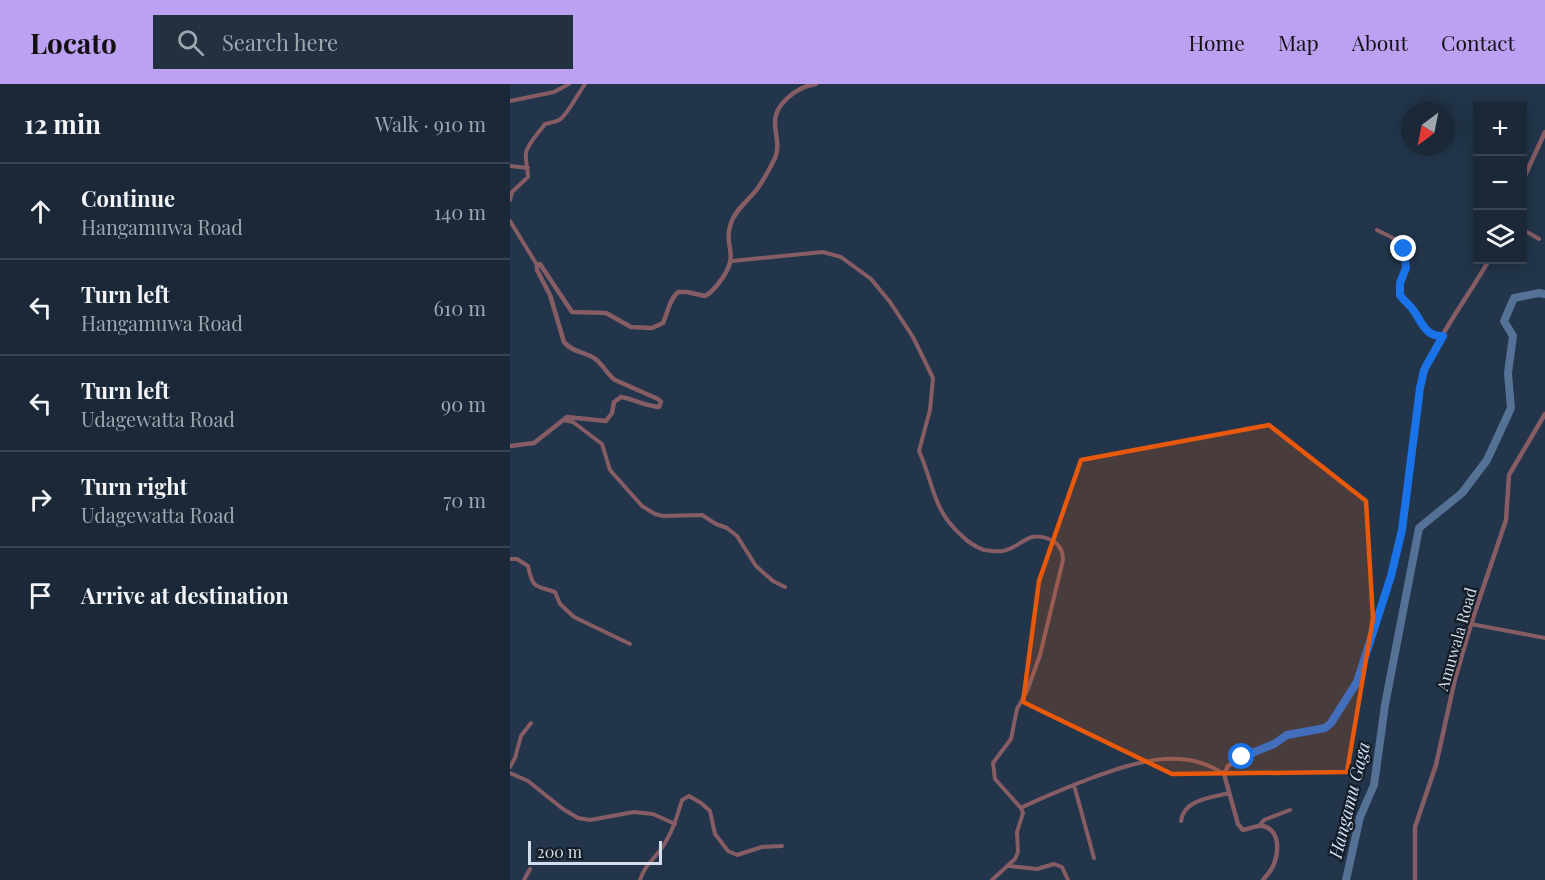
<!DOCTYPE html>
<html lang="en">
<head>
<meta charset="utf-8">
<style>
	body { margin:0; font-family:"Playfair Display",serif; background:#233040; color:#f1f3f6 }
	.controls { position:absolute; right:18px; top:18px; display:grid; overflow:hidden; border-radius:0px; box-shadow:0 3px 15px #0003 }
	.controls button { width:54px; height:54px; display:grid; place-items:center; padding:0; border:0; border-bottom:2px solid #384453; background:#1a2838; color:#f1f3f6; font:30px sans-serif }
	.compass { position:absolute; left:891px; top:18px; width:54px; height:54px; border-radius:50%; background:#1a2838; box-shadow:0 3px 15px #0003; rotate:212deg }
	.scale { position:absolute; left:18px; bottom:15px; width:134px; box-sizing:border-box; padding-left:6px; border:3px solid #d2deeb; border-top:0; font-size:16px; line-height:21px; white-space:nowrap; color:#d2deeb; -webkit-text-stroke:4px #141c26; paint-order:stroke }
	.stop { position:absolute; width:18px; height:18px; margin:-14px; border:4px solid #1a73e8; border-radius:50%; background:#fff }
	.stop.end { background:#1a73e8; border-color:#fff; box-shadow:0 2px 6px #0008 }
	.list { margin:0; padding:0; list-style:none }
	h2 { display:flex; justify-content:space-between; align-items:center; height:78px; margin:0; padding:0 24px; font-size:26px }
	h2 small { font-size:20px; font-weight:400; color:#9fa6ae }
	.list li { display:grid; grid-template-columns:39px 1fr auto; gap:18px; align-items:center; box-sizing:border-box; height:96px; padding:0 24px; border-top:2px solid #384453 }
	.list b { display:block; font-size:22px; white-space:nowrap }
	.list p { margin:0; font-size:20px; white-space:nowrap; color:#9fa6ae }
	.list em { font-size:20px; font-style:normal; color:#9fa6ae }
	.icon { flex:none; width:33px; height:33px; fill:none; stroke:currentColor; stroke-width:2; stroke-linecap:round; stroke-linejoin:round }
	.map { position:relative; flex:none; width:1035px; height:796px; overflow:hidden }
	header { display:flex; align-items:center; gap:36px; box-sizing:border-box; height:84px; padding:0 30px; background:#bca0f2; color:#111 }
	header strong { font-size:28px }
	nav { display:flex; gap:33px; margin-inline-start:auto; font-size:21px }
	.search { width:420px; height:54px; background:#233040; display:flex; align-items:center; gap:15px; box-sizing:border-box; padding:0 21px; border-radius:0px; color:#9fa6ae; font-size:22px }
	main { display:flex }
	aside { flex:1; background:#1a2838 }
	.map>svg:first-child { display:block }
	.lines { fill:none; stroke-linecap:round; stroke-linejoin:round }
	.river { stroke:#567196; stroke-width:8 }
	.minor { stroke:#865c65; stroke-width:4 }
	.tertiary { stroke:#865c65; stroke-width:4.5 }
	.route { stroke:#1a73e8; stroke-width:8 }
	.marked { fill:#e8590c; fill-opacity:0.2; stroke:#e8590c; stroke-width:4.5; stroke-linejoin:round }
	.labels { text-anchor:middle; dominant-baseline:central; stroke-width:4.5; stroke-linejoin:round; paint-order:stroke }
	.street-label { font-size:16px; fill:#d2deeb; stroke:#141c26 }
	.water-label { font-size:18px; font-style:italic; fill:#cfe0f9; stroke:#141c26 }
</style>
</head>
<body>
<header>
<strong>Locato</strong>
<div class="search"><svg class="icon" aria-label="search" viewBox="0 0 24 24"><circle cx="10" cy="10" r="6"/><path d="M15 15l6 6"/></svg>Search here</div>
<nav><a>Home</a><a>Map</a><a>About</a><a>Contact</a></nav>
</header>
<main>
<aside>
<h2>12 min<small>Walk · 910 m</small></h2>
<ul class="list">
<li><svg class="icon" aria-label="ahead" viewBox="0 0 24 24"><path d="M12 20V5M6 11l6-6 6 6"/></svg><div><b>Continue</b><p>Hangamuwa Road</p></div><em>140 m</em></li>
<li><svg class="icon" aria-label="left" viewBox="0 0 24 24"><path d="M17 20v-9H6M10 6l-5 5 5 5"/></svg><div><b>Turn left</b><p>Hangamuwa Road</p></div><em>610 m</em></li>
<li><svg class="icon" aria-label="left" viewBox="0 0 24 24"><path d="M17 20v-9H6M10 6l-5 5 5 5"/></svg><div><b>Turn left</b><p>Udagewatta Road</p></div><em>90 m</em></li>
<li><svg class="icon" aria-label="right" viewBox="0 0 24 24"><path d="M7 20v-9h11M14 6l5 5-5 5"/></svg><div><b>Turn right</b><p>Udagewatta Road</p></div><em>70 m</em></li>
<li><svg class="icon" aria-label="arrive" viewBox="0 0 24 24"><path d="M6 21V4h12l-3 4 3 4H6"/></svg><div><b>Arrive at destination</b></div></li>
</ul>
</aside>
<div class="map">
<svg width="1035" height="796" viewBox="0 0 1035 796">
	<rect width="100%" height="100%" fill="#22354a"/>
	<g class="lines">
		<path class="river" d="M836 796 850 733 864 701 875 621 909 444 952 409 977 376 1001 324 998 289 1003 252 994 237 1004 214 1029 209 1035 210"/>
		<path class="minor" d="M0 17 44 8 59 0
			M0 82 18 84
			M0 116 2 108 18 93C18 86 15 76 16 69 17 61 30 47 35 40 39 39 45 38 49 36 56 33 69 8 75 0
			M0 137 27 181
			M1012 145 1029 155
			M867 146C874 150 886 154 891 160 904 176 886 195 890 211 892 217 899 221 903 225 911 237 914 253 932 252
			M222 177 313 168 331 173 361 195 380 218 403 253 423 294 420 326 409 367C424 400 422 425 451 451 458 458 465 463 474 466 480 467 487 468 493 467 512 463 517 446 539 455 549 459 553 466 553 476L530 571 517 607 507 625 501 655 483 679 485 695 511 724
			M53 336 63 338 92 360 100 386 132 422 145 430 153 432 192 431 206 440 217 444 227 452 246 482 263 497 275 503
			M0 475H7L18 482C23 505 24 501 45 508L50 520 64 533 120 560
			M961 540 1035 554
			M0 683 5 674 11 652 21 639
			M0 689 18 697 53 725 68 734 80 736 124 728 143 730 165 740
			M564 701 584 774
			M511 724C535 712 559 703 584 693 627 678 673 662 714 690
			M671 737C674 715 701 714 719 709
			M749 742 754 736 780 726
			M500 782 527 785 544 780 552 783 558 796
			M14 796 20 785
			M130 796C136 779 142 778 151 765 162 750 167 733 172 716L179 712 191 719 200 727 205 750 218 767 227 771 252 763 272 762
			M482 796 505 775 508 768 507 748 513 729 511 724"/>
		<path class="tertiary" d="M1012 98 1035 48
			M0 362 24 359 57 333 96 337 102 329 104 318 111 313C123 315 136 322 149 323L151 318 148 315 105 296C97 290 92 279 84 274 74 268 62 268 54 258L40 211 27 186V181L30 180 62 228 96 229 121 243 142 244 153 239C158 228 159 216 168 208H177L195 212C201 209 204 205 208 200 233 169 212 165 221 139 225 127 235 119 243 110 252 100 259 86 265 74 273 56 257 40 271 21 280 10 292 2 306 0
			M753 796C757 791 762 786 764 780 769 767 770 746 753 742 747 741 739 745 733 746L728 740 714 690 718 682 732 673 763 660 777 651 815 644 821 639 847 598 881 492 892 446 910 304C922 257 956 217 979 176
			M905 796V743L926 681 945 595 961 540 996 436 999 391 1035 330"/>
	</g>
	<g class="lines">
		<path class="route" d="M732 673 764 660 777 651 815 644 821 639 847 598 881 492 892 446 910 304 914 286 933 252C916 253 912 239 904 227 900 221 894 217 890 211V199L896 184 894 165"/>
	</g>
	<path class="marked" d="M759 341 856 417 863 534 837 688 662 690 513 618 529 497 571 376Z"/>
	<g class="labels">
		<g class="street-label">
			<text transform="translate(946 555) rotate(-74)">Amuwala Road</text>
		</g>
		<g class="water-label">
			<text transform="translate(839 716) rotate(-76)">Hangamu Gaga</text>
		</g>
	</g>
</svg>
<div class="controls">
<button>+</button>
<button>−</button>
<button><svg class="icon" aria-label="layers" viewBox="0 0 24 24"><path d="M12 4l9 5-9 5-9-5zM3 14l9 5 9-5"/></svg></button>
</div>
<svg class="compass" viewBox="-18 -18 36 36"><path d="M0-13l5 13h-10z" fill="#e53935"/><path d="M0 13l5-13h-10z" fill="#9fa6ae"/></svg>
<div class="scale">200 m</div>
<div class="stop" style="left:732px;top:673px"></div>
<div class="stop end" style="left:894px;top:165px"></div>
</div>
</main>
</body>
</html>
